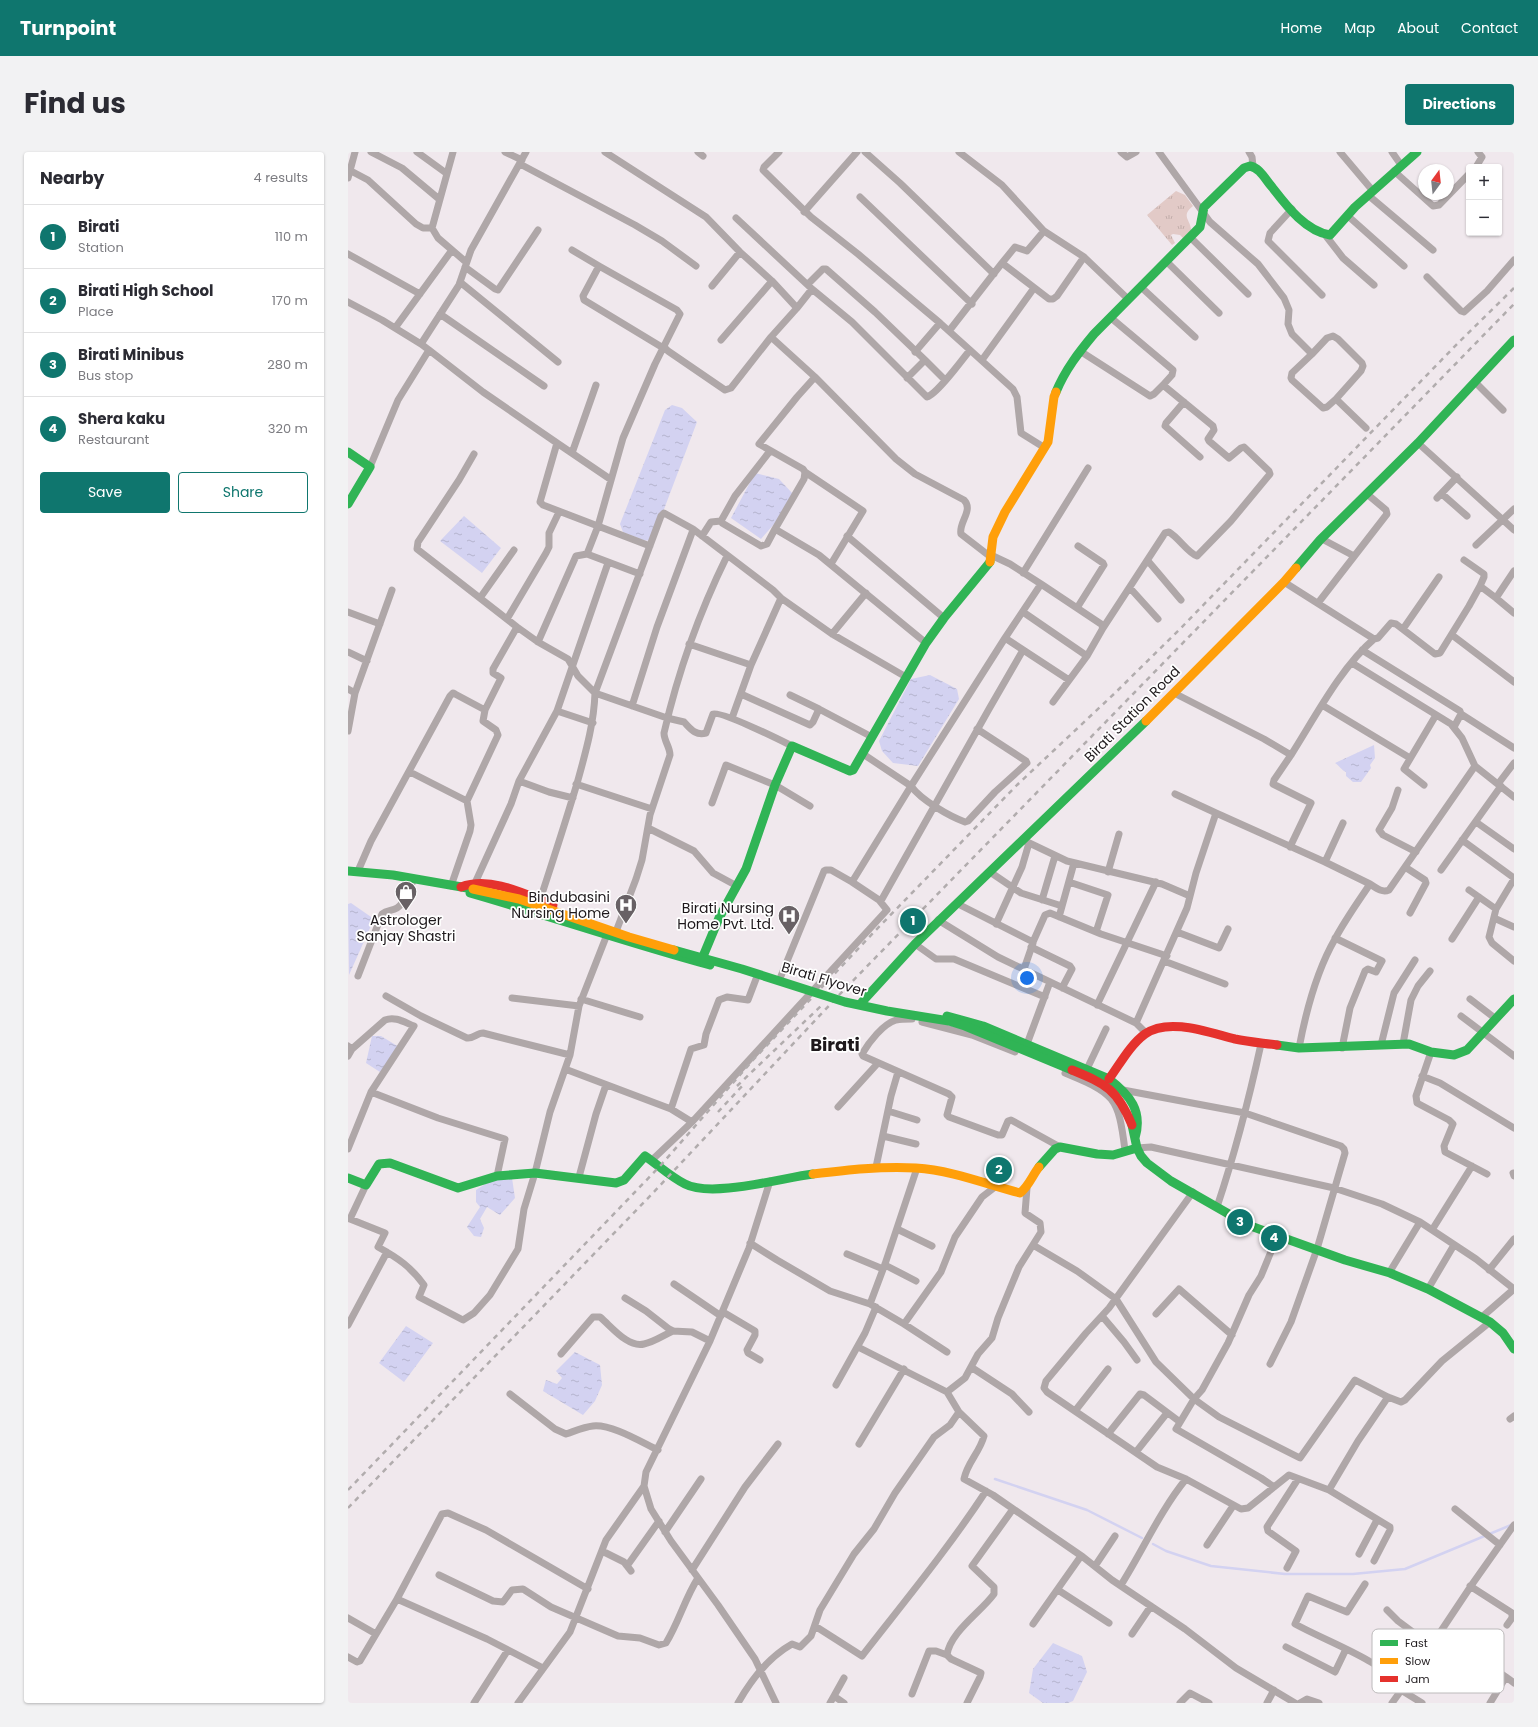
<!DOCTYPE html>
<html lang="en">
<head>
<meta charset="utf-8">
<style>
	body { margin:0; font-family:Poppins,sans-serif; background:#f2f2f3; color:#2b2b33 }
	.controls { position:absolute; right:12px; top:12px; display:grid; overflow:hidden; border-radius:4px; box-shadow:0 1px 3px #0004 }
	.controls button { width:36px; height:36px; display:grid; place-items:center; padding:0; border:0; border-bottom:1px solid #e1e1e2; background:#fff; color:#2b2b33; font:20px sans-serif }
	.compass { position:absolute; left:1070px; top:12px; width:36px; height:36px; border-radius:50%; background:#fff; box-shadow:0 1px 3px #0004; rotate:15deg }
	.you { position:absolute; left:679px; top:826px; width:14px; height:14px; margin:-10px; border:3px solid #fff; border-radius:50%; background:#1a73e8; box-shadow:0 0 0 6px #1a73e833 }
	.badge { display:grid; place-items:center; width:26px; height:26px; border-radius:50%; background:#0f766e; color:#fff; font-size:13px; font-weight:700 }
	.pin { position:absolute; translate:-50% -50%; border:2px solid #fff; box-shadow:0 1px 4px #0006 }
	.list { margin:0; padding:0; list-style:none }
	h2 { display:flex; justify-content:space-between; align-items:center; height:52px; margin:0; padding:0 16px; font-size:17px }
	h2 small { font-size:13px; font-weight:400; color:#7c7c81 }
	.list li { display:grid; grid-template-columns:26px 1fr auto; gap:12px; align-items:center; box-sizing:border-box; height:64px; padding:0 16px; border-top:1px solid #e1e1e2 }
	.list b { display:block; font-size:15px; white-space:nowrap }
	.list p { margin:0; font-size:13px; white-space:nowrap; color:#7c7c81 }
	.list em { font-size:13px; font-style:normal; color:#7c7c81 }
	.actions { display:flex; gap:8px; padding:12px 16px }
	.actions a { flex:1; padding:9px 0; border:1px solid #0f766e; border-radius:4px; text-align:center; font-size:14px; color:#0f766e }
	.actions .main { background:#0f766e; color:#fff }
	.map { position:relative; flex:none; width:1166px; height:1551px; overflow:hidden; border-radius:4px }
	header { display:flex; align-items:center; gap:24px; box-sizing:border-box; height:56px; padding:0 20px; background:#0f766e; color:#fff }
	header strong { font-size:19px }
	nav { display:flex; gap:22px; margin-inline-start:auto; font-size:14px }
	.intro { display:flex; align-items:center; justify-content:space-between; box-sizing:border-box; height:96px; padding:0 24px }
	h1 { margin:0; font-size:28px }
	.button { padding:10px 18px; border-radius:4px; background:#0f766e; color:#fff; font-size:14px; font-weight:700 }
	main { display:flex; gap:24px; padding:0 24px }
	aside { flex:1; background:#fff; border-radius:4px; box-shadow:0 1px 3px #0004 }
	.map>svg:first-child { display:block }
	.park { fill:url(#park-tufts) }
	.water { fill:url(#water-ripples) }
	.lines { fill:none; stroke-linecap:round; stroke-linejoin:round }
	.stream { stroke:#d3d2f1; stroke-width:2.5 }
	.street { stroke:#afa7a8; stroke-width:7 }
	.fast { stroke:#30b455; stroke-width:9 }
	.slow { stroke:#ff9f0a; stroke-width:9 }
	.jam { stroke:#e5322d; stroke-width:9 }
	.rail { stroke:#b1acad; stroke-width:2.5; stroke-dasharray:5 5; stroke-linecap:butt }
	.fast-bridge { stroke:#30b455; stroke-width:9 }
	.slow-bridge { stroke:#ff9f0a; stroke-width:9 }
	.jam-bridge { stroke:#e5322d; stroke-width:9 }
	.labels { text-anchor:middle; dominant-baseline:central; stroke-width:3.5; stroke-linejoin:round; paint-order:stroke }
	.street-label { font-size:14px; fill:#1e191c; stroke:#fff }
	.poi-label { font-size:14px; fill:#1e191c; stroke:#fff; text-anchor:end }
	.district-label { font-size:18px; font-weight:bold; fill:#1e191c; stroke:#fff }
	.key { fill:#fff; stroke:#bcbabb; stroke-width:1 }
	.key-label { font-size:11px; fill:#1e191c }
</style>
</head>
<body>
<header>
<strong>Turnpoint</strong>
<nav><a>Home</a><a>Map</a><a>About</a><a>Contact</a></nav>
</header>
<div class="intro"><h1>Find us</h1><a class="button">Directions</a></div>
<main>
<aside>
<h2>Nearby<small>4 results</small></h2>
<ul class="list">
<li><span class="badge">1</span><div><b>Birati</b><p>Station</p></div><em>110 m</em></li>
<li><span class="badge">2</span><div><b>Birati High School</b><p>Place</p></div><em>170 m</em></li>
<li><span class="badge">3</span><div><b>Birati Minibus</b><p>Bus stop</p></div><em>280 m</em></li>
<li><span class="badge">4</span><div><b>Shera kaku</b><p>Restaurant</p></div><em>320 m</em></li>
</ul>
<div class="actions"><a class="main">Save</a><a>Share</a></div>
</aside>
<div class="map">
<svg width="1166" height="1551" viewBox="0 0 1166 1551">
	<defs>
		<pattern id="park-tufts" width="24" height="20" patternUnits="userSpaceOnUse"><rect width="24" height="20" fill="#e2cac7"/><path d="M3 7l-1-3M5 7V3M7 7l1-3M15 17l-1-3M17 17v-4M19 17l1-3" fill="none" stroke="#c1adaa"/></pattern>
		<pattern id="water-ripples" width="26" height="14" patternUnits="userSpaceOnUse"><rect width="26" height="14" fill="#d3d2f1"/><path d="M2 4q2-2 4 0t4 0M15 11q2-2 4 0t4 0" fill="none" stroke="#b5b4ce"/></pattern>
	</defs>
	<rect width="100%" height="100%" fill="#f0e8ed"/>
	<path class="park" d="M828 39 837 43 845 54C831 65 845 68 843 82L835 86 832 83 825 82 823 83 827 91 824 93 799 63Z"/>
	<path class="water" d="M324 253 334 256 349 270 304 389 295 388 275 380 272 372 317 258Z
		M407 321 431 327 446 343 443 353 413 387 383 366Z
		M116 364 153 396 134 421 92 389Z
		M582 523 609 537 611 547 570 614 545 611 534 599 531 589 563 527Z
		M1026 593 1027 606 1022 613 1023 616 1013 630H1005L998 624V620C993 618 992 614 987 611Z
		M3 751 26 767 1 823 0 752Z
		M24 884H33L51 895 32 920 18 911Z
		M164 1026 167 1046 152 1063 139 1055 132 1067 136 1076 133 1085 126 1084 119 1075 132 1055 128 1050V1038L142 1029Z
		M58 1174 85 1191 56 1230 31 1211Z
		M227 1200 252 1213 254 1233 247 1249 235 1263 195 1239 198 1228 209 1232 214 1226 208 1219Z
		M705 1491 734 1504 739 1520 725 1549 720 1551H695L681 1541 685 1517Z"/>
	<g class="lines">
		<path class="stream" d="M647 1327 739 1358 794 1386
			M805 1392 818 1399 863 1414 937 1422H1005L1057 1417 1163 1373"/>
		<path class="street" d="M23 0 54 16 91 47
			M69 0 98 21
			M105 0 84 76 90 86 118 110
			M157 0 174 8
			M257 0 358 65 392 100 424 129 449 156 423 185 467 225 449 245 411 292 455 317 457 320 456 327 427 377
			M350 0 355 4
			M431 0 416 15 415 18 419 22 463 65 510 102 592 171 622 198
			M517 0 552 31 646 122
			M611 0 654 33 696 79 736 105 780 147
			M773 0 779 5 788 0
			M811 0 862 70 910 112 936 146 941 158 940 172 944 182 964 202 944 221 943 226 944 228 975 256 979 255 988 247 1018 276
			M901 0 904 5 905 14
			M992 0 1025 39
			M1044 0 1053 13
			M172 12 287 73 314 89 348 114
			M1128 15 1134 5 1130 0
			M3 19 20 28 68 72 75 76H84
			M1046 19 1085 54 1091 53 1121 22
			M0 26 7 0
			M1020 43 1085 98
			M512 45 624 152
			M944 57 922 81 920 89 974 143
			M456 60 509 0
			M1000 64 1056 114
			M388 66 464 137 449 156
			M696 79 679 99 667 95 654 111 701 147H705L709 144 736 105
			M978 84 995 106 1026 133
			M842 85 900 142
			M224 98 251 114 235 144 236 148 312 194 316 195 320 199 377 238 383 236 423 185
			M0 102 72 142
			M818 109 871 161
			M251 114 329 158 332 162 307 212 275 286 250 374 239 402 292 422
			M117 115 147 137 150 138 190 78
			M1079 125 1113 159 1116 160 1139 139 1166 108
			M112 130 210 210
			M460 132 475 117H478L527 160 577 208 559 226
			M364 134 392 100
			M793 135 847 185
			M464 137 504 170 579 245C589 242 614 208 622 198L665 237 669 245 673 281 697 296
			M0 150 34 168 73 192
			M92 162 196 234
			M47 176 104 98
			M601 179 654 111
			M373 188 424 129
			M81 198 135 240 209 291
			M732 199 802 244 806 242 815 233
			M567 200 592 171
			M964 202 979 186 985 184 990 187 1014 211 1015 214 1013 219 988 247
			M577 208 597 228
			M634 208 686 136
			M467 225 548 307 567 322 616 348C626 358 610 371 613 382L644 406
			M1127 230 1155 258
			M836 250 818 271 817 274 852 305
			M1070 291 1166 378
			M422 299 387 344 373 369 374 371 413 394 419 392 427 377 471 403 578 491
			M224 301 248 233
			M126 302 111 328 70 390 69 397 169 475 190 490 220 507 230 524 247 541 319 566 336 570C342 576 347 584 358 581L365 562C372 558 432 588 444 594
			M22 315 50 248 81 198 73 192 111 133 123 98 178 0
			M457 320 515 359 483 412
			M262 327 209 291 192 350 195 353 302 394
			M1094 342 1119 364
			M1089 346 1109 325
			M354 384 363 370 373 369
			M499 384 596 466
			M974 387 1006 404
			M1128 393 1166 357
			M1116 408 1136 422V425L1132 434
			M800 409 833 448
			M1166 419 1148 446 1166 461
			M675 421 740 316
			M693 432 753 472 755 476 739 504 705 550
			M782 436 810 467
			M132 446 166 398
			M433 446 484 482 558 525
			M970 451 1039 362 1038 358 1019 342
			M729 456 756 413 755 411 730 394
			M0 460 32 472
			M675 460 739 504
			M159 467 198 401 201 395V381L211 360
			M755 476 817 381 821 380C831 386 840 401 849 404L883 369 922 322 921 319 896 295 893 296 881 306 861 289 860 287 866 278 865 274 815 233 824 223 825 218 762 165
			M1055 477 1091 425
			M484 482 518 441
			M1104 483 1166 530
			M657 486 721 528
			M1026 487 1030 486 1043 471 1048 472 1087 502 1092 501 1121 454 1132 434 1148 446
			M190 490 228 404 239 402
			M341 492 403 513
			M1014 498 1112 559 1113 562 1106 575
			M0 500 19 509
			M1004 511 1103 572 1114 586 1127 614 1166 645
			M0 537 7 541
			M826 541 916 587 943 603C966 567 993 515 1026 487L936 430
			M393 542 462 573 465 570 471 557 524 585
			M442 543 471 557
			M974 553 1062 606
			M284 554 309 475 345 378
			M209 559 245 571
			M1113 562 1166 596
			M629 577 678 609 679 611 647 640 620 669 617 670C601 664 573 648 563 634L657 486 693 432 662 412 645 404
			M0 579 7 541 44 438
			M62 620 119 649 150 583 148 578 135 569 137 558
			M171 629 201 640 225 646
			M228 632 304 657
			M1150 632 1166 611
			M1076 633 1056 617 1088 563
			M1050 638 1044 656 1031 678 1035 683 1068 700
			M827 642 868 661
			M364 651 378 613 427 633 462 654
			M1128 670 1166 697
			M300 676 346 699 365 721 389 734
			M675 688 719 709 814 732 842 744
			M1114 688 1166 726
			M942 695 963 651 925 632 926 628 943 603
			M977 710 995 671
			M1057 715 1077 728 1078 731 1062 761
			M1093 718 1153 634
			M10 719 23 689 102 544 105 541 107 542 137 558 153 526 145 521V517L169 475
			M642 720 673 741 714 754
			M760 720 771 682
			M1166 727 1148 757 1141 785 1144 791 1166 809
			M504 730 531 748 534 747 641 557 675 498
			M721 730 760 743 748 780
			M127 731 163 652 171 629 209 559 260 411
			M1022 732C1028 736 1034 741 1041 738L1127 614
			M103 734 122 679 123 673 119 649
			M1121 738 1148 757
			M192 748C205 708 218 669 230 628 238 599 246 571 247 541L313 364 316 361 345 377 425 438 433 446 403 513 384 566
			M694 748 707 704
			M610 752 685 790 697 763 702 761 753 782 819 804
			M711 765 726 711
			M1146 766 1166 775
			M590 768 650 805 788 871 798 881
			M648 772 674 715 681 691
			M269 777 288 727 294 708 302 663 322 603C322 595 316 589 316 581 330 520 351 461 379 404
			M829 780 871 796 880 777
			M987 786 1034 809 1028 820 1020 817 1017 819 1002 856 994 896
			M1104 787 1131 745
			M567 792 588 807H606L697 845
			M683 795 722 814 724 817 714 836
			M816 809 877 832
			M676 817 685 791
			M10 824 34 762C39 758 44 759 49 756 57 751 62 735 66 727
			M433 824 476 719 478 718H483L504 730 563 634 515 602
			M38 844 73 864 119 886C125 887 129 881 135 881L222 903
			M164 846 231 854
			M233 847 292 865
			M1122 847 1148 867
			M749 853 808 730
			M1113 864 1166 904
			M564 867C559 867 553 867 548 868 535 872 521 890 514 902L515 904 601 942 604 945 599 963 601 965 650 983H654L660 969 663 968 712 995
			M574 870 624 883 667 900
			M788 871 839 756 848 721 868 661 977 710 1022 732C1010 750 997 768 987 787 968 820 958 859 951 896
			M679 892 702 830
			M1055 892 1063 848 1070 834 1082 819
			M1033 893 1046 841 1067 808
			M0 894 4 897 0 904
			M1083 900 1068 944 1069 951 1101 968 1105 972 1096 994 1097 1000 1139 1022
			M217 917 323 957 344 970
			M739 917 758 877
			M717 921C767 942 770 944 777 998
			M1074 924 1092 931 1166 976
			M775 938 897 961 993 994 996 997 997 1001 969 1097 943 1170 922 1212
			M23 940 90 966 157 987 149 1024
			M490 955 530 911
			M323 957 343 897 356 893 358 882 371 848 379 845 400 848 408 827
			M540 959 569 968
			M535 984 568 992
			M789 996 803 995 986 1036 1034 1052 1072 1070 1128 1107 1166 1137 1135 1164
			M0 997 23 940 66 874C56 870 47 864 37 868L4 897
			M304 1008 344 970 539 758 531 748
			M528 1015 543 944 550 920
			M1165 1021 1166 1024
			M231 1025 248 962 258 933
			M422 1029 401 1096 362 1189 298 1320 296 1334 303 1357 323 1389 370 1453 407 1507 428 1551
			M18 1033 2 1067 37 1081 30 1095C50 1106 63 1115 76 1133L71 1145 115 1168 126 1161 142 1143 170 1097 176 1057 187 1021 202 960 222 903 231 854 260 780
			M845 1040 761 1156 738 1181 698 1229 696 1236 699 1240 809 1315 838 1327 893 1357 900 1356 941 1323 981 1338
			M869 1055C887 1001 901 947 913 892
			M549 1077 584 1094
			M1084 1078 1124 1014
			M402 1091 429 1108 482 1139 522 1152 556 1172 593 1120 607 1085 634 1045 647 1035
			M685 1093 729 1119 768 1147 808 1210 846 1247 871 1265 952 1306 1007 1228 1040 1245 1053 1250 1057 1248 1094 1209 1142 1170
			M499 1102 535 1117
			M537 1113 568 1129
			M1141 1118 1166 1087
			M1041 1121 1072 1070
			M326 1132 373 1164
			M1080 1137 1106 1093
			M277 1146 298 1159 321 1177 325 1179 344 1180 362 1189
			M522 1152 537 1112 569 1016
			M375 1160 407 1179V1183L399 1198 400 1201 412 1208
			M808 1162 831 1137 884 1183
			M754 1164 776 1190 789 1208
			M556 1172 599 1200
			M0 1173 39 1100
			M510 1195 599 1240
			M213 1202 245 1165H252C264 1175 280 1196 296 1192 306 1190 316 1183 325 1179
			M623 1215 664 1242 681 1260
			M488 1233 517 1181 528 1155
			M162 1242 207 1277 218 1282C227 1279 236 1275 245 1274 264 1272 293 1290 310 1298
			M727 1259 760 1217
			M611 1260 636 1284C632 1300 619 1311 616 1327L645 1343 735 1405 764 1428 837 1477 888 1516 947 1551
			M1162 1267 1166 1264
			M760 1282 792 1242 796 1243 832 1270
			M511 1292 556 1217
			M788 1300 819 1261
			M926 1335 913 1326 828 1277 846 1247 854 1238 880 1191 901 1143 913 1124 929 1085
			M1107 1357 1152 1393
			M317 1380 353 1327
			M859 1393 885 1354
			M254 1399 276 1410 283 1419
			M1011 1402 1029 1368
			M1026 1409 1042 1378V1375L981 1338 1010 1289 1040 1245
			M279 1414 311 1369
			M747 1414 767 1384
			M939 1416 948 1399 920 1379 919 1375 950 1327
			M344 1418 397 1335 430 1292
			M91 1423 145 1449 155 1450 164 1438 175 1437 203 1455 270 1484 292 1486 311 1493 318 1491C331 1470 337 1446 350 1426
			M1017 1432 999 1460 960 1444 947 1472C971 1485 997 1495 1021 1509 1034 1516 1045 1525 1057 1533
			M773 1433C795 1398 812 1359 838 1327
			M1122 1434 1164 1461V1466L1159 1473
			M710 1438 761 1471
			M49 1447 94 1362 100 1361 138 1378 240 1437
			M1039 1458 1050 1469 1081 1492
			M0 1466 28 1482
			M685 1472 733 1404
			M467 1474 514 1504C556 1450 600 1397 638 1339
			M1093 1479 1158 1525 1142 1551
			M784 1482 803 1454
			M938 1495 987 1520 998 1497
			M0 1505 9 1510 12 1509 49 1447 139 1487 195 1516
			M1158 1525 1166 1531
			M1053 1538 1074 1551
			M564 1542 581 1499H588L599 1503
			M486 1544 496 1526
			M126 1551 160 1498
			M170 1551 222 1480 258 1388 296 1334
			M390 1551C403 1528 421 1505 444 1492L452 1495 463 1484 472 1458 506 1402 526 1377 547 1341 586 1285 602 1273 611 1260 599 1240 617 1226 630 1202 644 1186 650 1166 671 1115 693 1080 692 1071 677 1061 679 1036
			M482 1551 486 1544 496 1551
			M619 1551 632 1525 633 1521 603 1507 599 1503C602 1480 633 1460 646 1442V1435L624 1414 665 1357
			M832 1551 842 1541 861 1551
			M919 1551 926 1538
			M952 1551 959 1547 971 1551
			M1044 1551 1057 1533 1081 1492 1093 1479 1125 1431 1166 1373"/>
		<path class="fast" d="M708 240C717 218 731 200 746 182L852 75 856 55 896 16 902 14C912 16 917 27 924 35 938 53 957 79 982 83L1007 55 1069 0
			M0 300 22 315 0 352
			M948 416 972 388 1070 291 1166 188
			M0 719 45 723 125 737
			M122 741C202 764 281 791 362 813
			M356 802 371 766 398 717 427 633 444 594 502 619 505 618 578 491 596 466 642 410
			M514 850 567 792 798 569
			M599 864 635 874 761 927C782 943 795 959 787 986
			M929 893 951 896 1061 892 1083 900 1106 903 1119 898 1166 847
			M784 973 789 996 793 1004 799 1011 823 1029 900 1073 997 1108 1042 1121 1080 1137 1142 1170 1155 1181 1166 1197
			M691 1015 707 997 712 995 749 1002 765 1003 789 996
			M0 1026 18 1033 31 1012 42 1011 110 1036 149 1024 187 1021 268 1031 276 1028 297 1004C310 1013 323 1025 337 1032 364 1046 433 1026 465 1022"/>
		<path class="slow" d="M642 410 645 385 657 360 700 290 706 245 708 240
			M798 569 936 430 948 416
			M465 1022C499 1018 533 1014 568 1016 603 1018 638 1032 672 1041 681 1034 684 1024 691 1015"/>
		<path class="jam" d="M113 735C143 724 177 742 205 753
			M761 927C772 912 782 893 797 882 821 865 862 881 887 887 901 890 915 891 929 893"/>
		<path class="rail" d="M389 934 474 853
			M370 960 396 932
			M0 1338 313 1013 405 908 526 780 669 633 767 541 832 477 1111 190 1166 136
			M0 1356 303 1043 491 843 1166 152"/>
		<path class="fast-bridge" d="M326 798 394 817 497 850 539 859 601 869 617 874 724 918"/>
		<path class="slow-bridge" d="M125 737 171 747 281 785 326 798"/>
		<path class="jam-bridge" d="M724 918C758 932 769 937 784 973"/>
	</g>
	<defs>
		<g id="shop-pin" transform="scale(1.15)"><path d="M0 17L-7.5 6A9.5 9.5 0 1 1 7.5 6Z" fill="#686165" stroke="#fff"/><path d="M-5-2.5h2.3a2.7 3.5 0 0 1 5.4 0H5L5.5 6h-11ZM-1.5-2.5h3a1.5 2.3 0 0 0-3 0Z" fill="#fff"/></g>
		<g id="hospital-pin" transform="scale(1.15)"><path d="M0 17L-7.5 6A9.5 9.5 0 1 1 7.5 6Z" fill="#686165" stroke="#fff"/><path d="M-5-5h3v3.5h4V-5h3V5h-3V1.5h-4V5h-3Z" fill="#fff"/></g>
	</defs>
	<g fill-rule="evenodd">
		<use href="#shop-pin" x="58" y="740"/>
		<use href="#hospital-pin" x="278" y="753"/>
		<use href="#hospital-pin" x="441" y="764"/>
	</g>
	<g class="labels">
		<g class="street-label">
			<text transform="translate(784 562) rotate(-45)">Birati Station Road</text>
			<text transform="translate(476 827) rotate(17)">Birati Flyover</text>
		</g>
		<g class="poi-label">
			<text x="262" y="745">Bindubasini<tspan x="262" dy="16">Nursing Home</tspan></text>
			<text x="426" y="756">Birati Nursing<tspan x="426" dy="16">Home Pvt. Ltd.</tspan></text>
			<text x="58" y="768" text-anchor="middle">Astrologer<tspan x="58" dy="16">Sanjay Shastri</tspan></text>
		</g>
		<g class="district-label">
			<text x="487" y="892">Birati</text>
		</g>
	</g>
	<rect x="1024" y="1477" width="132" height="64" rx="6" class="key"/>
	<rect x="1032" y="1488" width="18" height="6" fill="#30b455"/>
	<rect x="1032" y="1506" width="18" height="6" fill="#ff9f0a"/>
	<rect x="1032" y="1524" width="18" height="6" fill="#e5322d"/>
	<g class="key-label">
		<text x="1057" y="1495">Fast</text>
		<text x="1057" y="1513">Slow</text>
		<text x="1057" y="1531">Jam</text>
	</g>
</svg>
<div class="controls">
<button>+</button>
<button>−</button>
</div>
<svg class="compass" viewBox="-18 -18 36 36"><path d="M0-13l5 13h-10z" fill="#e53935"/><path d="M0 13l5-13h-10z" fill="#7c7c81"/></svg>
<div class="you"></div>
<div class="pin badge" style="left:565px;top:769px">1</div>
<div class="pin badge" style="left:651px;top:1018px">2</div>
<div class="pin badge" style="left:892px;top:1070px">3</div>
<div class="pin badge" style="left:926px;top:1086px">4</div>
</div>
</main>
</body>
</html>
